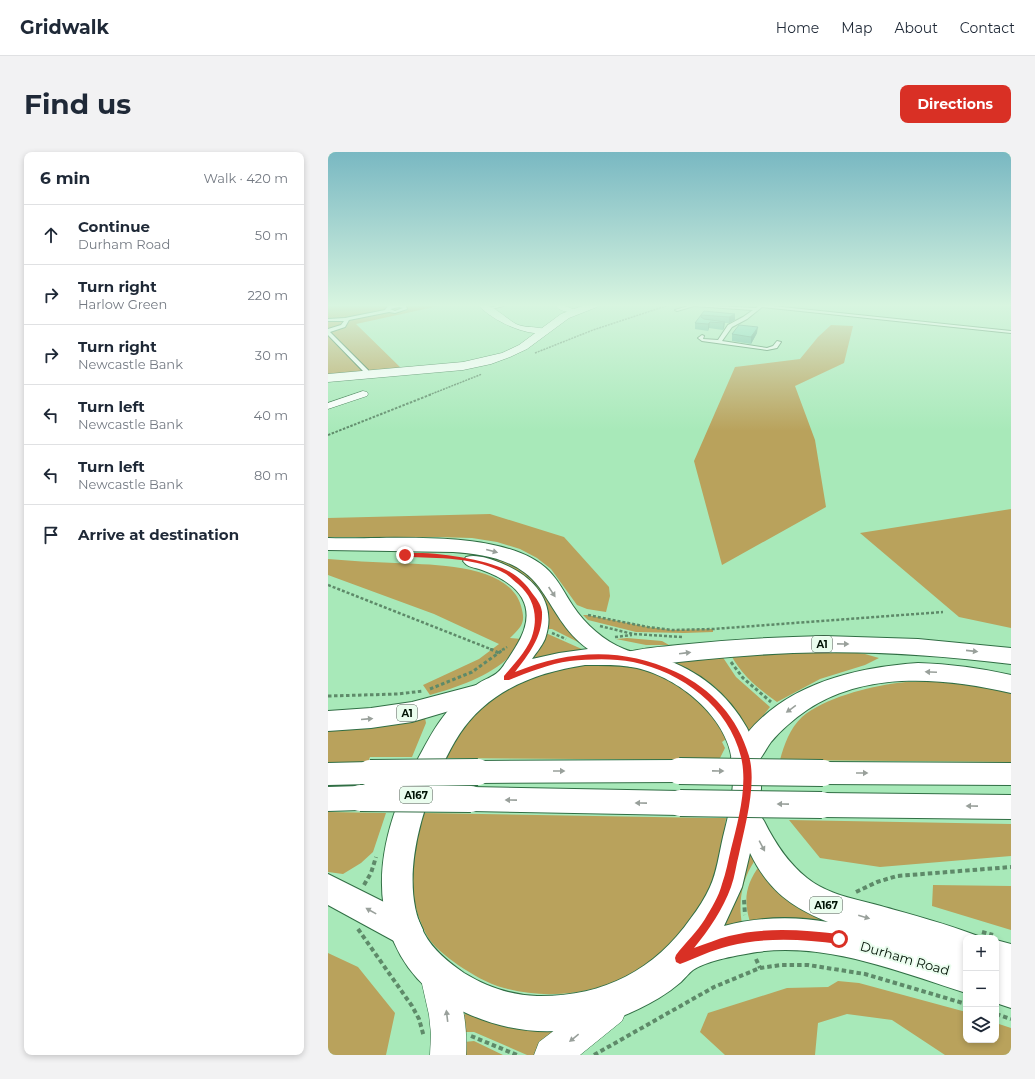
<!DOCTYPE html>
<html lang="en">
<head>
<meta charset="utf-8">
<style>
	body { margin:0; font-family:Montserrat,sans-serif; background:#f2f2f3; color:#1f2937 }
	.controls { position:absolute; right:12px; bottom:12px; display:grid; overflow:hidden; border-radius:8px; box-shadow:0 2px 6px #0003 }
	.controls button { width:36px; height:36px; display:grid; place-items:center; padding:0; border:0; border-bottom:1px solid #e0e1e3; background:#fff; color:#1f2937; font:20px sans-serif }
	.stop { position:absolute; width:12px; height:12px; margin:-9px; border:3px solid #d93025; border-radius:50%; background:#fff }
	.stop.end { background:#d93025; border-color:#fff; box-shadow:0 1px 4px #0008 }
	.list { margin:0; padding:0; list-style:none }
	h2 { display:flex; justify-content:space-between; align-items:center; height:52px; margin:0; padding:0 16px; font-size:17px }
	h2 small { font-size:13px; font-weight:400; color:#747a83 }
	.list li { display:grid; grid-template-columns:26px 1fr auto; gap:12px; align-items:center; box-sizing:border-box; height:60px; padding:0 16px; border-top:1px solid #e0e1e3 }
	.list b { display:block; font-size:15px; white-space:nowrap }
	.list p { margin:0; font-size:13px; white-space:nowrap; color:#747a83 }
	.list em { font-size:13px; font-style:normal; color:#747a83 }
	.icon { flex:none; width:22px; height:22px; fill:none; stroke:currentColor; stroke-width:2; stroke-linecap:round; stroke-linejoin:round }
	.map { position:relative; flex:none; width:683px; height:903px; overflow:hidden; border-radius:8px }
	header { display:flex; align-items:center; gap:24px; box-sizing:border-box; height:56px; padding:0 20px; background:#fff; border-bottom:1px solid #e0e1e3 }
	header strong { font-size:19px }
	nav { display:flex; gap:22px; margin-inline-start:auto; font-size:14px }
	.intro { display:flex; align-items:center; justify-content:space-between; box-sizing:border-box; height:96px; padding:0 24px }
	h1 { margin:0; font-size:28px }
	.button { padding:10px 18px; border-radius:8px; background:#d93025; color:#fff; font-size:14px; font-weight:700 }
	main { display:flex; gap:24px; padding:0 24px }
	aside { flex:1; background:#fff; border-radius:8px; box-shadow:0 2px 6px #0003 }
	.map>svg:first-child { display:block }
	.green { fill:#b9a25c }
	.lines { fill:none; stroke-linecap:round; stroke-linejoin:round }
	.service-casing { stroke:#306e44; stroke-width:2 }
	.minor-casing { stroke:#306e44; stroke-width:1 }
	.tertiary-casing { stroke:#306e44; stroke-width:1 }
	.secondary-casing { stroke:#306e44; stroke-width:1 }
	.primary-casing { stroke:#306e44; stroke-width:2 }
	.trunk-casing { stroke:#306e44; stroke-width:2 }
	.path-far4 { stroke:#5e8a69; stroke-width:1.5; stroke-dasharray:2 1; stroke-linecap:butt }
	.path-far3 { stroke:#5e8a69; stroke-width:2; stroke-dasharray:2.5 1.5; stroke-linecap:butt }
	.path-far2 { stroke:#5e8a69; stroke-width:2.5; stroke-dasharray:3 2; stroke-linecap:butt }
	.path-far1 { stroke:#5e8a69; stroke-width:3; stroke-dasharray:3.5 2.5; stroke-linecap:butt }
	.path { stroke:#5e8a69; stroke-width:4; stroke-dasharray:4.5 3; stroke-linecap:butt }
	.service { fill:#fff; fill-rule:evenodd }
	.minor { fill:#fff; fill-rule:evenodd }
	.tertiary { fill:#fff; fill-rule:evenodd }
	.secondary { fill:#fff; fill-rule:evenodd }
	.primary { fill:#fff; fill-rule:evenodd }
	.trunk { fill:#fff; fill-rule:evenodd }
	.trunk-bridge-casing { stroke:#306e44; stroke-width:28; stroke-linecap:butt }
	.trunk-bridge { stroke:#fff; stroke-width:26 }
	.wall { fill:#59b096 }
	.shaded-wall { fill:#48907a }
	.building { fill:#67cdaf; stroke:#48907a }
	.oneway { fill:#99a09b }
	.route { fill:#d93025 }
	.labels { text-anchor:middle; dominant-baseline:central; stroke-width:4; stroke-linejoin:round; paint-order:stroke }
	.shield { fill:#eafdee; stroke:#46584a; stroke-width:1 }
	.shield-label { font-size:10px; font-weight:bold; fill:#001204 }
	.near-street-label { font-size:13px; fill:#001204; stroke:#eafdee }
</style>
</head>
<body>
<header>
<strong>Gridwalk</strong>
<nav><a>Home</a><a>Map</a><a>About</a><a>Contact</a></nav>
</header>
<div class="intro"><h1>Find us</h1><a class="button">Directions</a></div>
<main>
<aside>
<h2>6 min<small>Walk · 420 m</small></h2>
<ul class="list">
<li><svg class="icon" aria-label="ahead" viewBox="0 0 24 24"><path d="M12 20V5M6 11l6-6 6 6"/></svg><div><b>Continue</b><p>Durham Road</p></div><em>50 m</em></li>
<li><svg class="icon" aria-label="right" viewBox="0 0 24 24"><path d="M7 20v-9h11M14 6l5 5-5 5"/></svg><div><b>Turn right</b><p>Harlow Green</p></div><em>220 m</em></li>
<li><svg class="icon" aria-label="right" viewBox="0 0 24 24"><path d="M7 20v-9h11M14 6l5 5-5 5"/></svg><div><b>Turn right</b><p>Newcastle Bank</p></div><em>30 m</em></li>
<li><svg class="icon" aria-label="left" viewBox="0 0 24 24"><path d="M17 20v-9H6M10 6l-5 5 5 5"/></svg><div><b>Turn left</b><p>Newcastle Bank</p></div><em>40 m</em></li>
<li><svg class="icon" aria-label="left" viewBox="0 0 24 24"><path d="M17 20v-9H6M10 6l-5 5 5 5"/></svg><div><b>Turn left</b><p>Newcastle Bank</p></div><em>80 m</em></li>
<li><svg class="icon" aria-label="arrive" viewBox="0 0 24 24"><path d="M6 21V4h12l-3 4 3 4H6"/></svg><div><b>Arrive at destination</b></div></li>
</ul>
</aside>
<div class="map">
<svg width="683" height="903" viewBox="0 0 683 903">
	<rect width="100%" height="100%" fill="#a8e9b9"/>
	<path class="green" d="M0 153H115L28 172 74 217 0 223Z
		M503 173 525 174 516 211 467 234 487 288 498 355 394 413 366 309 407 215 472 207 490 185Z
		M683 357V476L631 465 532 381Z
		M162 362 236 385 281 435 282 444 278 460 259 457 249 453 223 417 209 406 192 397 169 390 144 386 108 385H0V366Z
		M128 398 177 407 203 421 256 490 252 491 224 477H217C218 471 220 462 219 456 218 450 212 442 209 437 186 409 152 403 118 399Z
		M0 407C22 409 45 410 67 411 103 413 181 411 193 454 198 471 194 474 182 486L194 487C191 491 189 497 186 500 166 523 130 535 102 543L95 533 151 507 171 492 106 462 0 423Z
		M255 463H259L320 475 344 478 385 477V480L356 481 308 480 260 468Z
		M216 482H220L256 498 230 501 200 508Z
		M299 486 334 489 341 493H318L288 487Z
		M514 499 537 502 551 506 537 513 492 527 449 550C431 537 414 524 403 503Z
		M394 504 408 525 442 555 423 579 420 578C409 559 396 540 378 528 367 521 355 516 344 510Z
		M244 513H299L326 520 352 532 387 565 398 587 394 590 397 596 391 608 118 606 137 568 182 533Z
		M605 529 646 533 683 541V610L452 608C456 593 462 576 474 565 496 546 540 535 569 531 581 529 593 530 605 529Z
		M97 566 98 571 84 605H42L40 610H0V576Z
		M0 660 58 661 45 700 33 711 15 722 0 720Z
		M96 661 384 666H398C395 691 391 720 380 743 377 749 372 755 368 760 353 781 337 801 316 815 276 841 222 849 176 836 160 832 144 822 130 813 119 805 104 794 98 782 90 766 84 746 83 729 81 706 90 683 96 661Z
		M461 668 683 672V704L552 715 492 706Z
		M419 700 423 701 427 708C414 728 410 748 414 772L396 775 408 746Z
		M432 713 551 778 422 770C415 747 418 732 432 713Z
		M605 733 683 734V778L604 754Z
		M0 801 30 815 67 861 58 903H0Z
		M510 829 531 831 638 860V888H668V871L683 876V903H617L564 868 519 862 490 871 487 903H397L372 880 380 861 459 836 500 835Z
		M141 859 235 875 206 903H199L146 880H137L136 863Z
		M146 889 175 903H134L136 890Z"/>
	<g class="lines">
		<g class="service-casing">
			<path id="service" d="M71 153 78 154 79 157 67 161 61 160 21 168 17 175 2 180 40 218 41 223 36 224 35 219 0 183V177L13 173 16 169H0V167L17 166 57 158 60 154ZM71 155 75 156 67 159 62 157Z
				M173 153H179L160 158 158 157Z
				M363 153 428 156 431 153H435L683 179V181L434 155 419 167 404 175 394 189 439 196 445 194 449 189 453 190 449 196 439 198 374 189 370 186 374 183 376 184 375 187 390 188 400 173 415 165 425 158 366 154 349 159 347 158Z"/>
		</g>
		<g class="minor-casing">
			<path id="minor" d="M150 153C164 151 176 165 188 172 198 177 214 173 221 180 217 184 212 182 206 181 188 179 163 167 150 153Z
				M227 153H235L250 159 246 161C239 160 231 159 227 153Z
				M35 239 39 240 40 242 39 244 0 257V251Z"/>
		</g>
		<g class="tertiary-casing">
			<path id="tertiary" d="M257 153H270L269 155 241 166 199 197 182 205 163 212 135 218 0 230V222L135 210 174 201 191 193 233 162Z"/>
		</g>
		<g class="secondary-casing">
			<path id="secondary" d="M109 806 121 811C133 840 140 871 138 903H102L103 882 101 863 92 823 97 811Z
				M282 840 294 845 299 857 294 869 252 903H206L211 890 270 845Z"/>
		</g>
		<g class="primary-casing">
			<path id="primary" d="M0 386C59 388 178 375 221 419 231 429 237 442 245 454 257 472 276 489 296 497 305 501 322 503 333 506 370 518 400 542 419 576 429 596 434 615 433 637 432 643 429 652 430 658 431 661 434 666 436 669 447 691 460 711 479 726 500 743 528 747 553 754 585 763 619 772 650 784L651 786H638V841C572 820 499 790 429 800 411 803 380 808 365 818 361 821 357 826 353 830 346 836 339 841 331 846 269 883 202 891 136 860 99 842 74 817 61 777 43 721 62 663 87 612 96 596 104 579 115 565 125 551 137 540 151 531 157 527 165 525 170 520 174 517 177 511 180 507 192 489 206 468 194 446 186 432 168 423 154 418 146 415 140 416 135 409L138 405C149 402 162 407 173 411 205 424 230 450 217 487 214 494 208 501 204 507L231 501 260 497C236 480 227 457 211 435 191 408 157 402 125 400L0 398ZM257 513C274 513 291 512 309 516 351 526 398 564 404 608 408 634 401 661 395 685 391 702 389 720 382 735 377 746 370 757 363 766 326 819 274 845 209 844 182 843 159 835 136 821 120 810 105 798 96 781 73 737 89 673 107 630 119 603 131 576 154 556 183 530 219 519 257 513ZM422 701C440 738 463 755 500 770 466 764 430 765 396 774L414 735Z
				M668 788 683 792V856L668 851Z"/>
		</g>
		<g class="trunk-casing">
			<path id="trunk" d="M496 484 590 487 683 496V512C610 503 538 498 465 501 411 503 357 509 304 515L296 513 292 507 296 501C313 496 332 495 350 493 399 488 447 485 496 484Z
				M590 511C622 512 652 516 683 523V541C617 526 539 518 479 558 466 567 453 578 443 590 438 597 433 607 427 613 421 618 414 616 407 614L403 606C439 537 518 516 590 511Z
				M156 531 165 534 169 540 165 546 84 570 43 576 0 579V559L43 556 84 550Z
				M351 608 361 611 365 619 361 627 351 630 150 631 140 628 136 620 140 612 150 609Z
				M42 610 52 613 56 621 52 629 42 632 0 633V611Z
				M495 610 683 611V633L495 632 485 629 481 621 485 613Z
				M32 634 42 638 46 646 42 654 32 658 0 659V635Z
				M143 635 352 639 362 642 366 651 362 660 352 663 143 659 133 655 129 647 133 639Z
				M494 641 683 643V667L494 665 484 662 480 653 484 644Z
				M0 722 90 767 95 778 90 789 78 794 66 789 0 753Z"/>
		</g>
		<path class="path-far4" d="M207 201 265 178 341 153
			M101 243 154 222"/>
		<path class="path-far3" d="M0 283 104 242"/>
		<path class="path-far2" d="M0 433 165 498
			M260 463 320 475 344 478 385 477 615 460
			M272 474 305 482 354 485
			M224 481 238 487
			M287 485 304 483
			M174 498 179 495"/>
		<path class="path-far1" d="M162 497 171 501
			M403 510 415 526 443 550
			M102 537 144 520 176 497
			M0 544 70 542 95 539"/>
		<path class="path" d="M36 733 43 721 48 705
			M528 740 549 730 569 724 683 715
			M416 748 417 763
			M30 777 84 854 91 867 96 885
			M654 780 665 783
			M428 807 432 816
			M668 862 683 867
			M143 884 189 903
			M266 903 386 835 432 816 453 813H480L537 822 638 852"/>
		<use href="#service" class="service"/>
		<use href="#minor" class="minor"/>
		<use href="#tertiary" class="tertiary"/>
		<use href="#secondary" class="secondary"/>
		<use href="#primary" class="primary"/>
		<use href="#trunk" class="trunk"/>
		<g class="trunk-bridge-casing">
			<path id="trunk-bridge" d="M351 619 495 621
				M42 621 150 620
				M32 646 143 647
				M352 651 494 653"/>
		</g>
		<use href="#trunk-bridge" class="trunk-bridge"/>
	</g>
	<path class="wall" d="M376 159 407 162V168L401 171H397L396 176 395 178 381 176 380 179 367 177V171Z
		M429 181 423 192 404 189V182Z"/>
	<path class="shaded-wall" d="M407 162V168L401 171V165Z
		M382 170 381 176 380 179V172Z
		M397 170 396 176 395 178V171Z
		M430 175 429 181 423 192V185Z"/>
	<path class="building" d="M376 159 407 162 401 165 373 163V165L376 167 397 170 395 171 382 170 380 172 367 171Z
		M411 173 430 175 423 185 404 182Z"/>
	<defs><path id="oneway-solid" d="M-6-.8H1V-3.2L6.5 0L1 3.2V.8H-6Z"/></defs>
	<g class="oneway">
		<use href="#oneway-solid" transform="translate(164 399) rotate(15)"/>
		<use href="#oneway-solid" transform="translate(224 440) rotate(56)"/>
		<use href="#oneway-solid" transform="translate(515 492) rotate(1)"/>
		<use href="#oneway-solid" transform="translate(644 499) rotate(6)"/>
		<use href="#oneway-solid" transform="translate(357 501) rotate(-7)"/>
		<use href="#oneway-solid" transform="translate(603 520) rotate(-178)"/>
		<use href="#oneway-solid" transform="translate(463 557) rotate(144)"/>
		<use href="#oneway-solid" transform="translate(39 567) rotate(-5)"/>
		<use href="#oneway-solid" transform="translate(231 619)"/>
		<use href="#oneway-solid" transform="translate(390 619) rotate(1)"/>
		<use href="#oneway-solid" transform="translate(534 621)"/>
		<use href="#oneway-solid" transform="translate(183 648) rotate(-179)"/>
		<use href="#oneway-solid" transform="translate(313 651) rotate(-179)"/>
		<use href="#oneway-solid" transform="translate(455 652) rotate(-179)"/>
		<use href="#oneway-solid" transform="translate(644 654) rotate(-179)"/>
		<use href="#oneway-solid" transform="translate(434 694) rotate(62)"/>
		<use href="#oneway-solid" transform="translate(43 759) rotate(-151)"/>
		<use href="#oneway-solid" transform="translate(536 765) rotate(16)"/>
		<use href="#oneway-solid" transform="translate(119 864) rotate(-97)"/>
		<use href="#oneway-solid" transform="translate(246 886) rotate(141)"/>
	</g>
	<linearGradient id="sky" x2="0" y2="1"><stop stop-color="#79b8c2"/><stop offset="0.55" stop-color="#d8f5e0"/><stop offset="1" stop-color="#d8f5e0" stop-opacity="0"/></linearGradient>
	<rect width="683" height="279" fill="url(#sky)"/>
	<path class="route" d="M74 402C99 398 161 407 182 420 191 425 199 433 204 441 208 446 213 452 214 460 215 484 201 502 187 520 243 498 293 495 348 520 384 537 410 566 421 604 429 632 417 674 411 702 408 713 407 724 403 735 395 757 381 778 366 796 378 792 389 787 401 784 437 775 475 778 511 782L514 783 516 787 514 790 511 792C474 787 437 785 401 794 384 798 368 806 352 812L348 810 347 806 348 803C357 791 369 780 377 767 383 757 391 744 394 732 398 721 400 709 403 697 410 669 420 634 413 605 401 555 354 520 305 510 285 506 262 507 242 509 221 512 201 520 181 528H176V524C186 512 201 497 205 481 210 462 205 445 190 432 186 429 182 425 178 422 149 405 109 406 77 405L74 404Z"/>
	<g class="labels">
		<g class="shield">
			<rect x="484" y="484" width="20" height="16" rx="3"/>
			<rect x="69" y="553" width="20" height="16" rx="3"/>
			<rect x="72" y="635" width="32" height="16" rx="3"/>
			<rect x="482" y="745" width="32" height="16" rx="3"/>
		</g>
		<g class="shield-label">
			<text x="494" y="492">A1</text>
			<text x="79" y="561">A1</text>
			<text x="88" y="643">A167</text>
			<text x="498" y="753">A167</text>
		</g>
		<g class="near-street-label">
			<text transform="translate(577 806) rotate(16)">Durham Road</text>
		</g>
	</g>
</svg>
<div class="controls">
<button>+</button>
<button>−</button>
<button><svg class="icon" aria-label="layers" viewBox="0 0 24 24"><path d="M12 4l9 5-9 5-9-5zM3 14l9 5 9-5"/></svg></button>
</div>
<div class="stop" style="left:511px;top:787px"></div>
<div class="stop end" style="left:77px;top:403px"></div>
</div>
</main>
</body>
</html>
